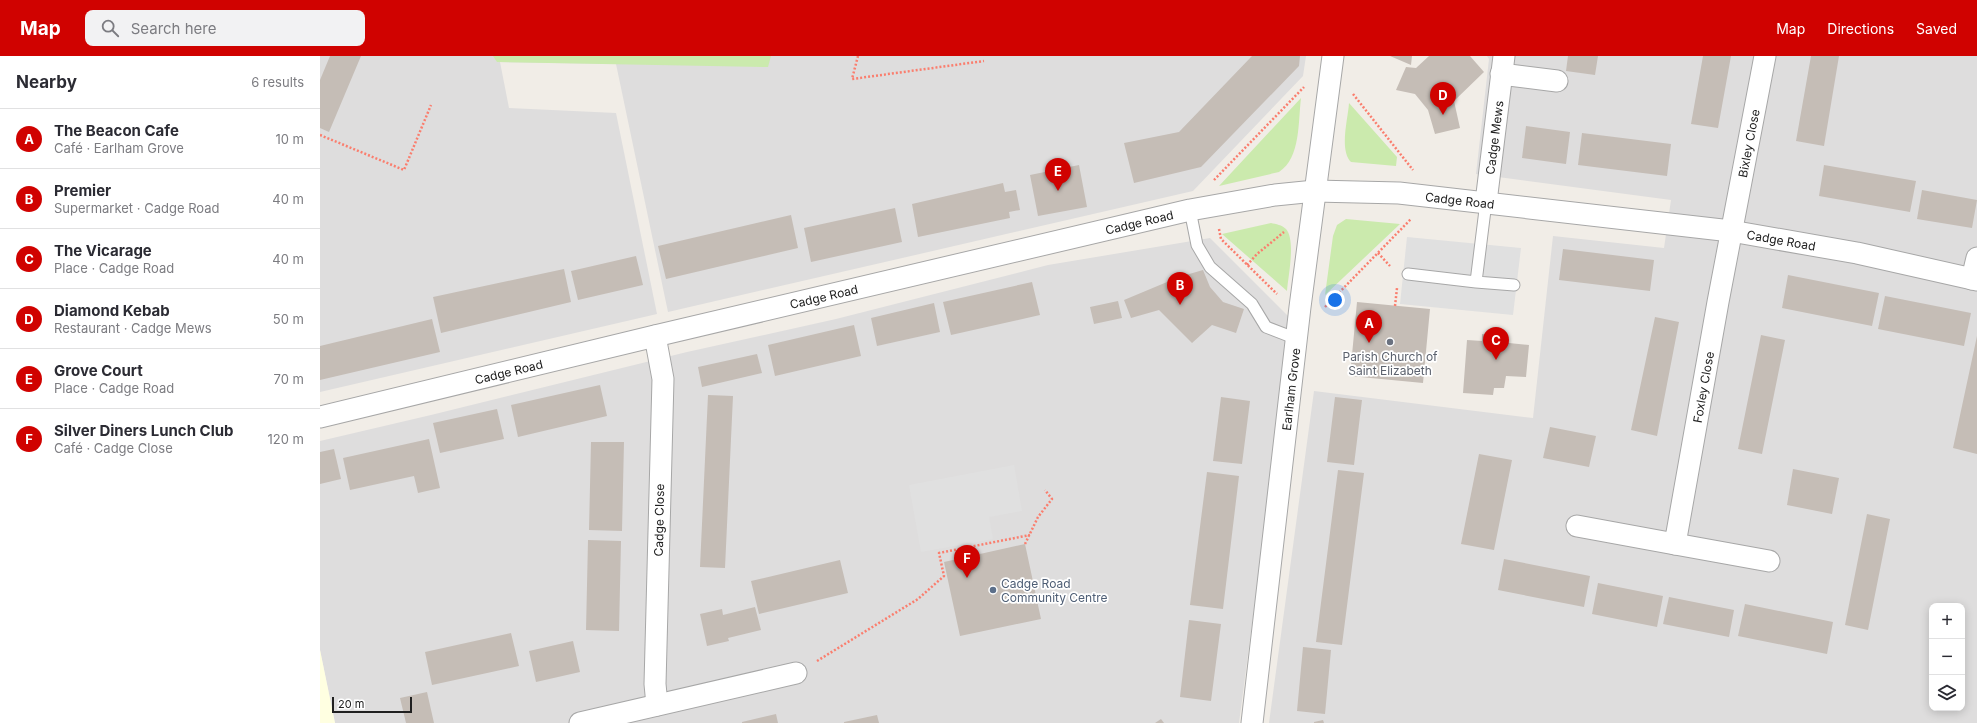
<!DOCTYPE html>
<html lang="en">
<head>
<meta charset="utf-8">
<style>
	body { margin:0; font-family:Inter,sans-serif; background:#f2f2f3; color:#2b2b33 }
	.controls { position:absolute; right:12px; bottom:12px; display:grid; overflow:hidden; border-radius:8px; box-shadow:0 2px 10px #0003 }
	.controls button { width:36px; height:36px; display:grid; place-items:center; padding:0; border:0; border-bottom:1px solid #e1e1e2; background:#fff; color:#2b2b33; font:20px sans-serif }
	.scale { position:absolute; left:12px; bottom:10px; width:80px; box-sizing:border-box; padding-left:4px; border:2px solid #202020; border-top:0; font-size:11px; line-height:14px; white-space:nowrap; color:#202020; -webkit-text-stroke:3px #fff; paint-order:stroke }
	.you { position:absolute; left:1015px; top:244px; width:14px; height:14px; margin:-10px; border:3px solid #fff; border-radius:50%; background:#1a73e8; box-shadow:0 0 0 6px #1a73e833 }
	.badge { display:grid; place-items:center; width:26px; height:26px; border-radius:50%; background:#d00200; color:#fff; font-size:13px; font-weight:700 }
	.pin { position:absolute; translate:-50% -33px; filter:drop-shadow(0 1px 2px #0008) }
	.pin::after { content:''; position:absolute; top:21px; width:14px; height:12px; background:inherit; clip-path:polygon(0 0,100% 0,50% 100%) }
	.list { margin:0; padding:0; list-style:none }
	h2 { display:flex; justify-content:space-between; align-items:center; height:52px; margin:0; padding:0 16px; font-size:17px }
	h2 small { font-size:13px; font-weight:400; color:#7c7c81 }
	.list li { display:grid; grid-template-columns:26px 1fr auto; gap:12px; align-items:center; box-sizing:border-box; height:60px; padding:0 16px; border-top:1px solid #e1e1e2 }
	.list b { display:block; font-size:15px; white-space:nowrap }
	.list p { margin:0; font-size:13px; white-space:nowrap; color:#7c7c81 }
	.list em { font-size:13px; font-style:normal; color:#7c7c81 }
	.icon { flex:none; width:22px; height:22px; fill:none; stroke:currentColor; stroke-width:2; stroke-linecap:round; stroke-linejoin:round }
	.map { position:relative; flex:none; width:1657px; height:667px; overflow:hidden }
	header { display:flex; align-items:center; gap:24px; box-sizing:border-box; height:56px; padding:0 20px; background:#d00200; color:#fff }
	header strong { font-size:19px }
	nav { display:flex; gap:22px; margin-inline-start:auto; font-size:14px }
	.search { width:280px; height:36px; background:#f2f2f3; display:flex; align-items:center; gap:10px; box-sizing:border-box; padding:0 14px; border-radius:8px; color:#7c7c81; font-size:15px }
	main { display:flex }
	aside { flex:1; background:#fff }
	.map>svg:first-child { display:block }
	.residential { fill:#dedddd; fill-rule:evenodd }
	.education { fill:#ffffe1 }
	.grass { fill:#cbeaad }
	.parking { fill:#e0e0e0 }
	.building { fill:#c5bdb6 }
	.lines { fill:none; stroke-linecap:round; stroke-linejoin:round }
	.lane-casing { stroke:#a7a7a7; stroke-width:13 }
	.street-casing { stroke:#a7a7a7; stroke-width:23 }
	.path { stroke:#fa7e6e; stroke-width:2.5; stroke-dasharray:2 2; stroke-linecap:butt }
	.lane { stroke:#fff; stroke-width:11 }
	.street { stroke:#fff; stroke-width:21 }
	.worship-dot { fill:#6b7280; stroke:#fff; stroke-width:1.5 }
	.service-dot { fill:#5c6f8a; stroke:#fff; stroke-width:1.5 }
	.labels { text-anchor:middle; dominant-baseline:central; stroke-width:3.5; stroke-linejoin:round; paint-order:stroke }
	.street-label { font-size:12px; fill:#202020; stroke:#fff }
	.worship-label { font-size:12px; fill:#5b616d; stroke:#fff }
	.service-label { font-size:12px; fill:#4e5e75; stroke:#fff; text-anchor:start }
</style>
</head>
<body>
<header>
<strong>Map</strong>
<div class="search"><svg class="icon" aria-label="search" viewBox="0 0 24 24"><circle cx="10" cy="10" r="6"/><path d="M15 15l6 6"/></svg>Search here</div>
<nav><a>Map</a><a>Directions</a><a>Saved</a></nav>
</header>
<main>
<aside>
<h2>Nearby<small>6 results</small></h2>
<ul class="list">
<li><span class="badge">A</span><div><b>The Beacon Cafe</b><p>Café · Earlham Grove</p></div><em>10 m</em></li>
<li><span class="badge">B</span><div><b>Premier</b><p>Supermarket · Cadge Road</p></div><em>40 m</em></li>
<li><span class="badge">C</span><div><b>The Vicarage</b><p>Place · Cadge Road</p></div><em>40 m</em></li>
<li><span class="badge">D</span><div><b>Diamond Kebab</b><p>Restaurant · Cadge Mews</p></div><em>50 m</em></li>
<li><span class="badge">E</span><div><b>Grove Court</b><p>Place · Cadge Road</p></div><em>70 m</em></li>
<li><span class="badge">F</span><div><b>Silver Diners Lunch Club</b><p>Café · Cadge Close</p></div><em>120 m</em></li>
</ul>
</aside>
<div class="map">
<svg width="1657" height="667" viewBox="0 0 1657 667">
	<rect width="100%" height="100%" fill="#f1ede7"/>
	<path class="residential" d="M0 0H986L983 20 873 135 348 256 296 8 180 6 189 52 296 57 337 258 0 336Z
		M1167 0H1657V667H949L994 335 1213 362 1233 180 1344 192 1351 144 1156 118 1169 3ZM1612 550H1642V652H1612Z
		M890 182 972 264 919 667H15L0 594V385L111 359 367 296 516 263 728 209Z"/>
	<path class="education" d="M0 594 15 667H0Z"/>
	<path class="grass" d="M173 0H451L448 11 177 6Z
		M981 42C978 65 981 102 959 116L899 130Z
		M1029 47 1077 101 1076 110 1031 106C1019 94 1028 63 1029 47Z
		M1026 163 1080 168 1005 239 1013 180 1017 169Z
		M951 167C956 168 962 169 966 173 976 184 968 221 967 235L902 178Z"/>
	<path class="parking" d="M1087 181 1201 192 1193 259 1080 248Z
		M694 409 702 455 669 461 673 483 601 496 589 429Z"/>
	<path class="building" d="M10 0H41L9 76 0 72V24Z
		M932 0H980L979 10 881 111 814 127 804 87 859 76Z
		M1070 0H1092L1091 9Z
		M1109 0H1150L1164 16 1134 45 1140 72 1115 78 1108 54 1095 38 1076 34 1086 11 1096 12Z
		M1248 0H1278L1275 19 1246 15Z
		M1383 0H1411L1398 72 1371 68Z
		M1491 0H1519L1504 90 1476 85Z
		M1206 70 1250 76 1246 108 1202 102Z
		M1262 77 1351 88 1347 120 1258 109Z
		M759 109 767 151 718 160 710 119Z
		M1504 109 1596 125 1590 156 1499 140Z
		M683 127 685 136 696 134 700 154 689 156 690 162 598 181 592 148Z
		M1602 134 1657 144 1652 172 1597 163Z
		M575 152 582 186 491 206 484 172Z
		M471 159 478 192 346 223 338 190Z
		M1243 193 1334 204 1330 235 1239 224Z
		M316 200 323 229 258 244 251 215Z
		M244 213 251 246 121 277 113 241Z
		M883 214 890 231 903 246 924 253 916 277 892 269 872 287 839 254 811 262 804 244 859 221Z
		M1468 219 1559 237 1552 270 1462 252Z
		M712 226 720 259 631 279 623 246Z
		M1565 240 1651 257 1644 290 1558 273Z
		M798 245 802 262 774 268 770 251Z
		M1037 246 1110 253 1103 327 1030 320Z
		M614 247 620 276 557 290 551 262Z
		M1335 261 1359 266 1337 380 1311 374Z
		M112 263 120 296 0 324V290Z
		M534 269 541 300 455 320 448 289Z
		M1162 278 1180 280 1179 286 1209 289 1206 321 1186 320 1184 332H1174L1173 339 1143 337 1147 284 1162 285Z
		M1441 279 1465 284 1442 398 1418 393Z
		M1657 280V398L1633 392Z
		M437 298 442 317 382 331 378 311Z
		M280 329 287 360 198 381 191 349Z
		M388 339 413 340 405 512 380 511Z
		M901 341 930 345 922 408 893 405Z
		M1015 341 1042 344 1034 409 1007 406Z
		M177 353 184 383 120 397 113 367Z
		M1230 371 1276 380 1269 411 1223 402Z
		M109 383 120 432 98 437 94 420 30 434 23 402Z
		M271 386H304L302 475 269 474Z
		M14 393 21 423 0 428V396Z
		M1159 398 1192 404 1174 494 1141 488Z
		M1473 413 1519 422 1512 458 1467 449Z
		M1018 414 1044 417 1022 589 996 586Z
		M887 416 919 420 903 553 870 549Z
		M1547 458 1570 463 1548 574 1525 569Z
		M268 484 301 485 299 575 266 574Z
		M705 488 721 563 640 580 624 506Z
		M1184 503 1270 520 1264 551 1178 534Z
		M520 504 528 537 439 558 431 525Z
		M1278 527 1343 540 1337 571 1272 558Z
		M1349 541 1414 554 1409 581 1343 568Z
		M1425 548 1513 566 1507 598 1418 580Z
		M435 551 441 574 408 582 409 585 387 590 380 558 402 553 403 559Z
		M869 564 901 568 891 645 860 641Z
		M191 577 199 610 112 629 105 596Z
		M253 585 260 616 216 626 209 595Z
		M983 591 1011 594 1005 658 977 655Z
		M107 636 114 667H86L80 642Z
		M456 658 458 667H422V666Z
		M557 659 559 667H524V666Z
		M841 663 844 667H835Z
		M1003 664 1004 667H994V666Z"/>
	<g class="lines">
		<g class="lane-casing">
			<path id="lane" d="M870 154 877 189 890 211 932 248 946 271 977 283
				M1088 218 1156 226 1166 146
				M1156 226 1194 229"/>
		</g>
		<g class="street-casing">
			<g id="street">
				<path d="M1181 18 1237 25"/>
				<path id="s1" d="M1166 146 1184 0"/>
				<path d="M1652 223 1657 202"/>
				<path d="M335 280 343 323 335 628 337 649"/>
				<path id="s2" d="M0 361 335 280 870 154 955 139 995 135 1079 137 1411 175 1537 197 1657 224"/>
				<path id="s3" d="M1257 470 1355 488 1398 246 1445 0"/>
				<path d="M1355 488 1449 505"/>
				<path d="M260 667 476 617"/>
				<path id="s4" d="M932 667 980 251 1013 0"/>
			</g>
		</g>
		<path class="path" d="M538 0 532 23 664 5
			M1033 38 1093 114
			M0 79 84 114 111 49
			M894 124 984 31
			M899 173 901 183 957 238
			M1058 197 1070 210
			M927 209 937 198 964 176
			M1075 250 1077 232
			M1005 251 1091 163
			M705 488 718 461 732 443 725 434
			M497 605 598 543 624 520 619 497 710 479"/>
		<use href="#lane" class="lane"/>
		<use href="#street" class="street"/>
	</g>
	<circle class="worship-dot" cx="1070" cy="286" r="4"/>
	<circle class="service-dot" cx="673" cy="534" r="4"/>
	<g class="labels">
		<g class="street-label">
			<text stroke="none"><textPath href="#s1" startOffset="65">Cadge Mews</textPath></text>
			<text stroke="none"><textPath href="#s3" startOffset="507">Bixley Close</textPath></text>
			<text stroke="none"><textPath href="#s2" startOffset="1166">Cadge Road</textPath></text>
			<text stroke="none"><textPath href="#s2" startOffset="842">Cadge Road</textPath></text>
			<text stroke="none"><textPath href="#s2" startOffset="1490">Cadge Road</textPath></text>
			<text stroke="none"><textPath href="#s2" startOffset="518">Cadge Road</textPath></text>
			<text stroke="none"><textPath href="#s2" startOffset="194">Cadge Road</textPath></text>
			<text stroke="none"><textPath href="#s3" startOffset="259">Foxley Close</textPath></text>
			<text stroke="none"><textPath href="#s4" startOffset="336">Earlham Grove</textPath></text>
			<text transform="translate(339 464) rotate(-89)">Cadge Close</text>
		</g>
		<g class="worship-label">
			<text x="1070" y="300">Parish Church of<tspan x="1070" dy="14">Saint Elizabeth</tspan></text>
		</g>
		<g class="service-label">
			<text x="681" y="527">Cadge Road<tspan x="681" dy="14">Community Centre</tspan></text>
		</g>
	</g>
</svg>
<div class="controls">
<button>+</button>
<button>−</button>
<button><svg class="icon" aria-label="layers" viewBox="0 0 24 24"><path d="M12 4l9 5-9 5-9-5zM3 14l9 5 9-5"/></svg></button>
</div>
<div class="scale">20 m</div>
<div class="you"></div>
<div class="pin badge" style="left:1049px;top:287px">A</div>
<div class="pin badge" style="left:860px;top:249px">B</div>
<div class="pin badge" style="left:1176px;top:304px">C</div>
<div class="pin badge" style="left:1123px;top:59px">D</div>
<div class="pin badge" style="left:738px;top:135px">E</div>
<div class="pin badge" style="left:647px;top:522px">F</div>
</div>
</main>
</body>
</html>
